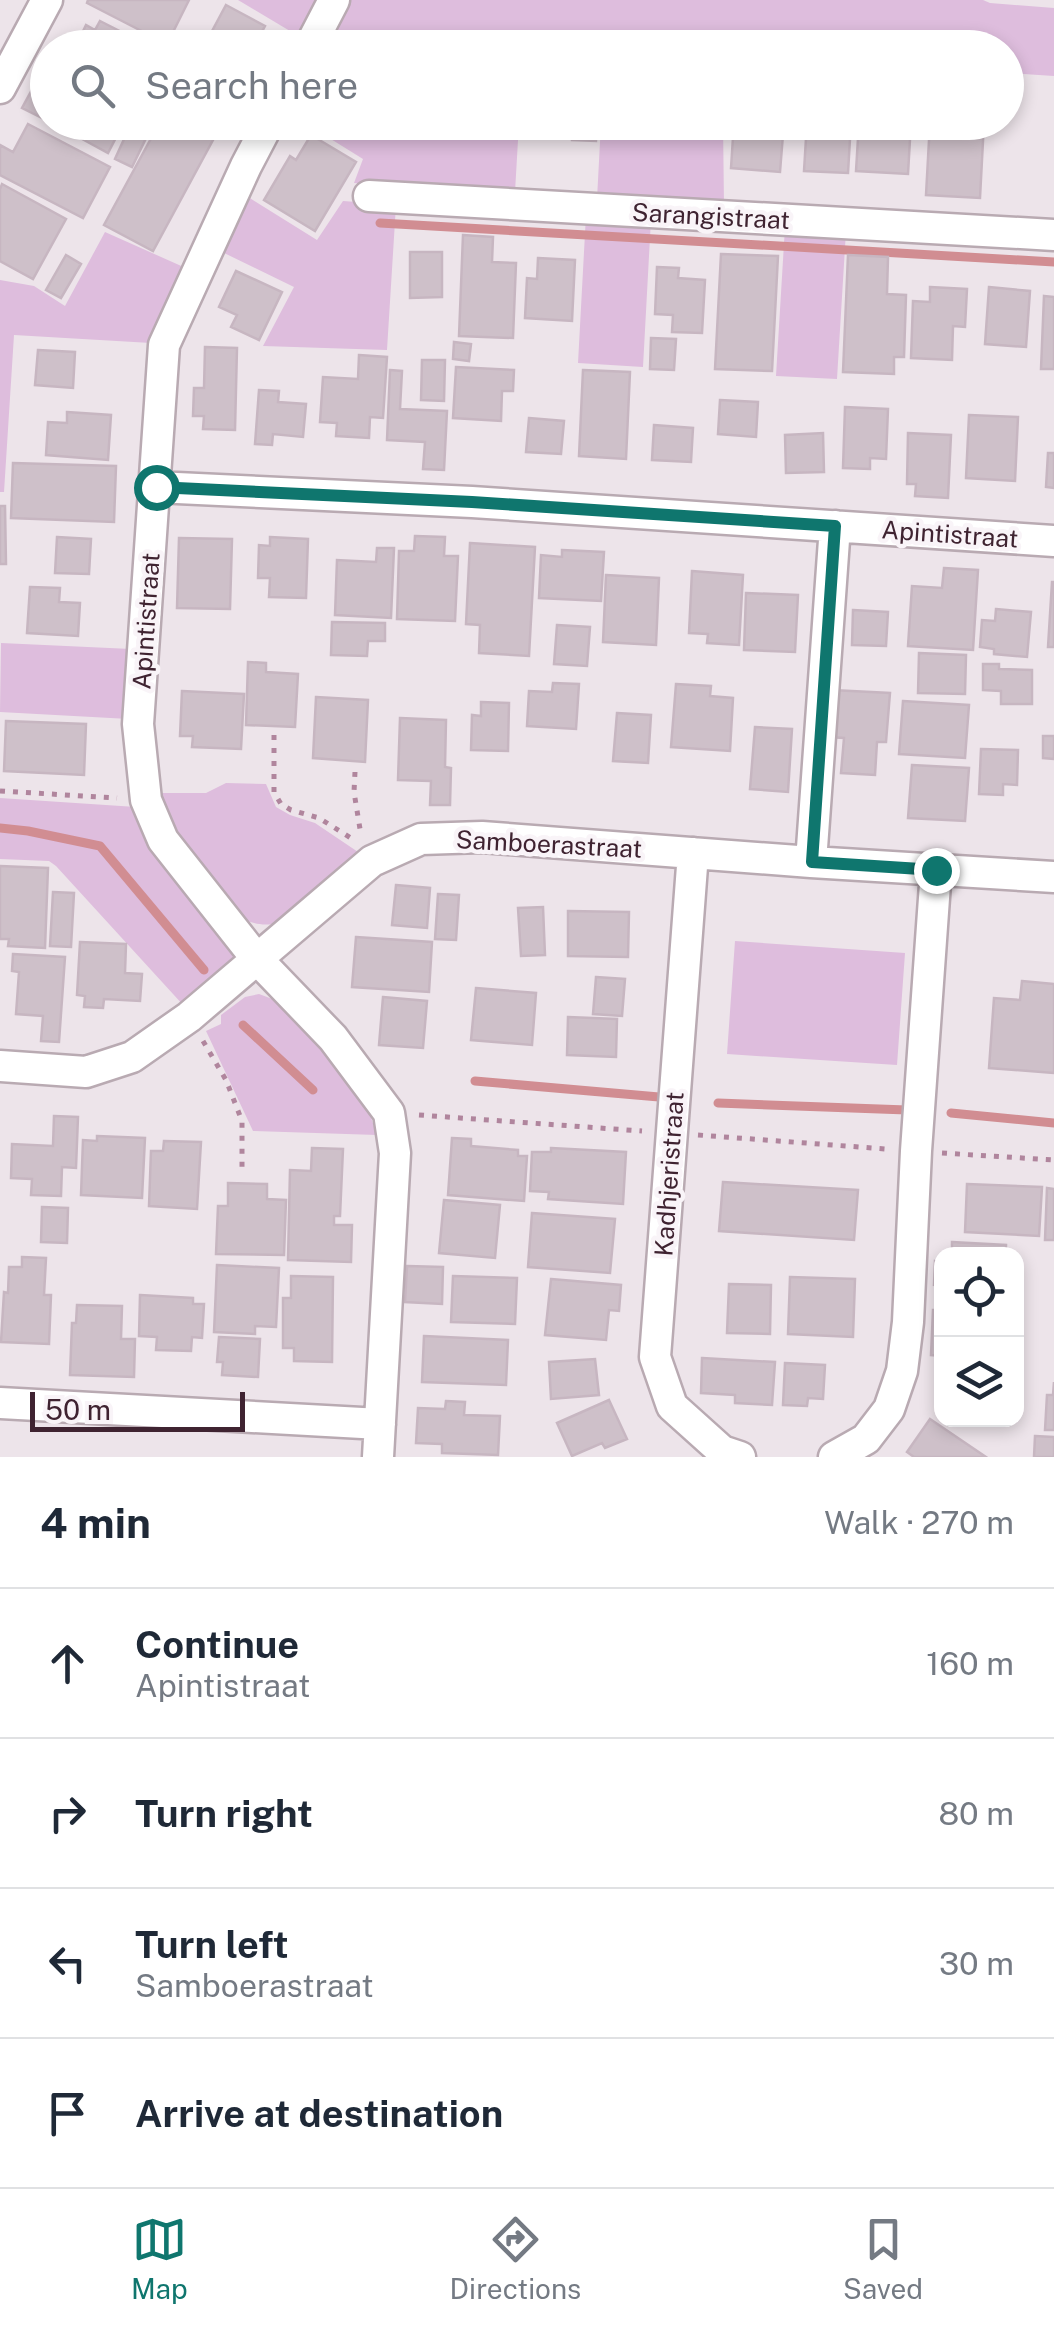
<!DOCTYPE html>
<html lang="en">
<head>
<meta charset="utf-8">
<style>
	body { margin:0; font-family:"Public Sans",sans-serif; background:#f2f2f3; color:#1f2937 }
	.controls { position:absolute; right:30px; bottom:30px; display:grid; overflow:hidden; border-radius:20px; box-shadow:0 5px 15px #0003 }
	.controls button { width:90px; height:90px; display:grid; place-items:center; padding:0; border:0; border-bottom:2px solid #e0e1e3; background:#fff; color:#1f2937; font:50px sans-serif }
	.scale { position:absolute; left:30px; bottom:25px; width:215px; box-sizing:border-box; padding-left:10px; border:5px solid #3f2331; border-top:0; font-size:28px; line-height:35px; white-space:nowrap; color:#3f2331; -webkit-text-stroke:8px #f9f4f8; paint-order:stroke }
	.stop { position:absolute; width:30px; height:30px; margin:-22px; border:8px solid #0f766e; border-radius:50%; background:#fff }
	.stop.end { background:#0f766e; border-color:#fff; box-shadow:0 2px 10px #0008 }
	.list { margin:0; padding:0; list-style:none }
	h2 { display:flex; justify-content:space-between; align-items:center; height:130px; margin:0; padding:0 40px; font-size:42px }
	h2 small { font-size:32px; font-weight:400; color:#747a83 }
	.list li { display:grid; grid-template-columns:65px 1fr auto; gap:30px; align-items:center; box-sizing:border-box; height:150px; padding:0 40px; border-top:2px solid #e0e1e3 }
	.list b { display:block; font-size:38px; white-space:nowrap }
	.list p { margin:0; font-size:32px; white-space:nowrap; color:#747a83 }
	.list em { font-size:32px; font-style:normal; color:#747a83 }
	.icon { flex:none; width:55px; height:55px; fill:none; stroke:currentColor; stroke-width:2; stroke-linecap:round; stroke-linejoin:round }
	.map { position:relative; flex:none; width:1054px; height:1457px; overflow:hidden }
	.search { position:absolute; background:#fff; box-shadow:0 5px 15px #0003; left:30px; right:30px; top:30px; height:110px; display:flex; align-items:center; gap:25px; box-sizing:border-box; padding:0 35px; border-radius:55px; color:#747a83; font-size:38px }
	.sheet { height:730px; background:#fff }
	nav { display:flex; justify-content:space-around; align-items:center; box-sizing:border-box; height:140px; border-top:2px solid #e0e1e3; background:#fff; font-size:28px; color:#747a83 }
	nav a { display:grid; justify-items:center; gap:5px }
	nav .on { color:#0f766e }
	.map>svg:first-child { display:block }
	.green { fill:#debddd }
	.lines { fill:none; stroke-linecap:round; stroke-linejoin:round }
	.stream { stroke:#d18d92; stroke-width:9 }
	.building { fill:#cec0c9; stroke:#c7b6c1; stroke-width:2.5 }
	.minor-casing { stroke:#b9aab2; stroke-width:35 }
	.path { stroke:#b0859d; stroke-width:5; stroke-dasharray:5 8; stroke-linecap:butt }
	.minor { stroke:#fff; stroke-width:30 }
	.route { stroke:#0f766e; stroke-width:12 }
	.labels { text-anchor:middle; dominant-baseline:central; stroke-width:9; stroke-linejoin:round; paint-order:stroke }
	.street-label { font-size:25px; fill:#3f2331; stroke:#f9f4f8 }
</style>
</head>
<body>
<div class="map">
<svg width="1054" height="1457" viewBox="0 0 1054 1457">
	<rect width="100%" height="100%" fill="#ede4ea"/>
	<path class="green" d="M238 0H325L300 37Z
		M344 0H983L990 3 1054 8V76L1007 73 1006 48H605V36L525 33 524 47 318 48Z
		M305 123H519L515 192 354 183 363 159Z
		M601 123H723L724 206 597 199Z
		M245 195 317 240 343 201 396 205 387 350 263 346 294 287 220 251Z
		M586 215 651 219 643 367 578 363Z
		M785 227 846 231 837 379 776 376Z
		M105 232 188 269 151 343 14 335 4 492H0V280L34 286 65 306Z
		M1 643 131 649 129 719 0 712Z
		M226 783 266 784 276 807 290 815 315 823 361 854 280 923C260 927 250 923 233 914L159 807 156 793H206Z
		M0 798 136 807 139 811 143 835 230 945 235 957 233 968 184 1006 56 866 49 861 0 859Z
		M735 941 905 953 897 1065 727 1054Z
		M259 994 275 1000 291 1011 354 1081 367 1106 377 1135 253 1131 206 1031 221 1024V1015L245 997Z"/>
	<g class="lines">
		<path class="stream" d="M380 223 1054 262
			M0 828 28 831 100 846 204 970
			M243 1025 313 1090
			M475 1081 659 1097
			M718 1103 907 1110
			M951 1113 1054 1123"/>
	</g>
	<path class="building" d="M88 0H189L167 44 87 3Z
		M226 5 265 26 256 43 262 48H203Z
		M100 21 153 48H75L86 25 95 30Z
		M34 86 48 93V121L22 108Z
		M51 122H124L108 153Z
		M160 122H180L213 140 153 251 104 225Z
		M533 122H597L596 141 572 140V133L533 131Z
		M734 122H784L780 172 731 168Z
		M807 122H851L848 173 804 171Z
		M859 122H911L908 174 856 171Z
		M930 122H984L980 198 926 195Z
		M28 124 110 167 83 218 0 175V145L13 152Z
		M131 124 149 132 132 167 115 159Z
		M311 135 356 162 315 231 264 200 290 156 296 160Z
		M2 184 66 219 33 279 0 261V189Z
		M463 235 493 237 492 262 516 263 513 338 459 336Z
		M410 252H442V297L410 298Z
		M721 254 778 256 772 371 715 369Z
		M66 255 81 264 61 298 46 290Z
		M848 255 888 257 887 294 906 295 904 357H894V374L843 372Z
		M538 258 575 260 572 321 525 318 527 278 537 279Z
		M657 267 679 268 678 278 705 280 702 333 672 332 673 315 655 314Z
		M236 271 282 292 259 340 231 327 237 315 219 307Z
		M930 287 967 289 965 327 953 326 952 360 911 358 913 301 930 302Z
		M989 287 1030 291 1026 347 985 344Z
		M1044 296 1054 297V369H1041Z
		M651 338 676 339 674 370 650 369Z
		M454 342 471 344 469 361 453 359Z
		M205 347 237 348 235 430 203 429 204 416H193L194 388H204Z
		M38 350 75 352 73 388 35 385Z
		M359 355 387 357 383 418 370 417 369 438 336 436 337 423 320 422 323 377 358 379Z
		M422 360H445L444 401 421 400Z
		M456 367 514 370 513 391H502L501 421 453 418Z
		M390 370 402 371 400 409 447 411 444 470 423 469 425 442 387 440Z
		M583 370 630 372 626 459 579 456Z
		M259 390 279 391 278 402 306 404 303 437 273 434 272 445 255 444Z
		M720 400 758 402 756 437 718 434Z
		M845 407 888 409 886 459 870 458V469L843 468Z
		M67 412 111 415 108 460 46 455 48 422 67 423Z
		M969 415 1018 417 1015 481 966 478Z
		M529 418 564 421 561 454 526 452Z
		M654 425 693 428 691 462 652 460Z
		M823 433 824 472 786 473 785 435Z
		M908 433 951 435 948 498 915 496 916 484H907Z
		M1048 453H1054V488L1046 487Z
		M13 463 116 466 114 522 11 518Z
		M0 506H5L6 564H0Z
		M415 536 445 537 444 556H458L455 621 397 619 399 551H414Z
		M57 537 91 539 89 574 55 573Z
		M270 537 308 539 306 598 269 597 270 578H258L259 545 270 546Z
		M179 538 232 539 230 609 177 608Z
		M470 543 535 547 529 656 479 653 480 625 466 624Z
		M377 548H394L391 618 335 615 337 560 376 562Z
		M562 550 604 552 601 601 539 598 541 555 562 557Z
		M944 568 978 570 973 650 908 646 912 586 942 588Z
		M692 571 743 575 739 645 707 643 708 634 689 633Z
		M606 575 659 578 656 645 603 642Z
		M1052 582H1054V647H1048Z
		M30 587 60 588 59 602 80 603 78 636 27 633Z
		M746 593 798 595 795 652 744 650Z
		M996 609 1031 612 1027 657 994 654V649L980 647 982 620 995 621Z
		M853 610 888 612 886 646 852 645Z
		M332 622 385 623V641H368L367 656 331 655Z
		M557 625 590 627 587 666 554 664Z
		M919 653 966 655 965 694 918 693Z
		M248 662 266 663V672L298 674 295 727 246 725Z
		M983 664H999V669L1032 670V704H1001V691L983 690Z
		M553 683 579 684 576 729 527 726 529 691 552 692Z
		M676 684 711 686 710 696 733 698 730 751 671 747Z
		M832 690 890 693 886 742H877L875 775 841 773 844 738 829 737Z
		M182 691 244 694 241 749 192 747 193 736H180Z
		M316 697 368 700 365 762 313 758Z
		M903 701 969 705 965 758 899 754Z
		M481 702 509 703 508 751 471 750 472 715 481 716Z
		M617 713 651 715 648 763 613 761Z
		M400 718 446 720 445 767 451 768 450 805H430L431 781 398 780Z
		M6 721 86 724 84 775 4 771Z
		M755 727 792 729 788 792 750 789Z
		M1043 736H1054V759L1043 758Z
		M981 749 1018 750 1017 785 1003 784V795L979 794Z
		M912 765 969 768 965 821 908 818Z
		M0 866 48 868 45 948 8 946 9 939H0Z
		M396 885 430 888 427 928 392 925Z
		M53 892 74 893 71 947 50 946Z
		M438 894 459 895 456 940 435 939Z
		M543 907 545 955 521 956 518 908Z
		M568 911 629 912 628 957 568 956Z
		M356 937 432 942 429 992 352 987Z
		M80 942 126 944 125 973 142 974 140 1001 104 999 103 1008 84 1007 85 996 77 995Z
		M13 954 65 957 59 1042 41 1041 43 1016 16 1014 19 972 12 971Z
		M596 977 625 979 622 1016 593 1014Z
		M1022 981 1054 984V1073L989 1068 994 998 1020 1000Z
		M476 988 536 993 532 1045 471 1040Z
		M383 997 427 1001 423 1048 379 1045Z
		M568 1017 617 1019 616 1057 567 1055Z
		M54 1116 78 1117 76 1168 62 1167 61 1196 31 1195 32 1179 11 1178 12 1144 53 1146Z
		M97 1136 145 1138 142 1198 81 1195 83 1140 97 1141Z
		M452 1138 471 1139V1146L518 1150V1156H527L524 1201 448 1195Z
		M164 1141 201 1142 197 1209 149 1206 151 1151H163Z
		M312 1148 343 1149 340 1216H334V1225H352L351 1262 288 1260 290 1170 311 1171Z
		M551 1148 626 1152 623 1204 548 1199 549 1192 530 1191 532 1152H551Z
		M723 1182 858 1190 854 1240 719 1231Z
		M228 1183 267 1184V1199L286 1200 284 1255 216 1254 218 1206H228Z
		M967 1184 1042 1187 1039 1236 965 1232Z
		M1047 1188 1054 1189V1240H1045Z
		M444 1200 500 1205 495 1258 439 1253Z
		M42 1207 68 1208 67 1243 41 1242Z
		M532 1213 615 1219 610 1273 528 1267Z
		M952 1242 1006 1245V1254H952Z
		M22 1257 46 1258 44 1295H51L49 1344 1 1342 4 1292 8 1293 9 1267H22Z
		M935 1261 942 1262V1286L934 1285Z
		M217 1265 279 1268 276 1327 255 1326V1334L214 1332Z
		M407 1266 443 1267 442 1304 405 1302Z
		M291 1276 333 1277 332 1362 294 1361V1348H283V1298H291Z
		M453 1276 517 1278 515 1324 451 1322Z
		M790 1277 855 1279 853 1337 788 1334Z
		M551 1279 621 1285 619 1311 609 1310 606 1340 545 1335Z
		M729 1284 771 1285 770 1334 727 1333Z
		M140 1295 193 1298V1304H204L202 1338 192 1337 191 1351 156 1350 157 1337 139 1336Z
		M77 1305 122 1306 121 1339H135L134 1377 70 1375 72 1323H76Z
		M933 1310H942V1356L931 1355Z
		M424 1336 508 1340 506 1385 422 1382Z
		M219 1337 260 1339 258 1377 222 1375 223 1362H217Z
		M702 1358 775 1362 772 1405 735 1403V1395L701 1393Z
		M595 1359 599 1395 551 1399 549 1362Z
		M785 1363 825 1365 823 1399 808 1398 807 1406 783 1405Z
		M1054 1382V1430H1045L1047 1395H1053Z
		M609 1400 627 1439 605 1448 602 1443 572 1456 557 1423Z
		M446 1401 465 1402 464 1415 500 1416 498 1455 442 1453V1444L416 1443 418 1408 445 1409Z
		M930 1419 986 1457H914L907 1452Z
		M1035 1436 1054 1437V1457H1034Z"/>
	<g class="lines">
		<g class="minor-casing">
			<path id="minor" d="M309 48 334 0
				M0 88 47 0
				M269 122 246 166 164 345 138 724 146 800 163 840 256 958 333 1038 389 1113 395 1153 378 1457
				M369 196 1054 235
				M156 487 472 502 1054 541
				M693 853 655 1357 672 1406 722 1451 740 1457
				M811 862 835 526
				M0 1066 86 1072 132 1057 189 1017 372 861 421 839 482 837 811 862 1054 877
				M0 1403 380 1424
				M834 1457 866 1439 889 1409 902 1371 908 1322 916 1151 936 870"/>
		</g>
		<path class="path" d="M274 735V792L281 804 291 810 319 818 354 840
			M355 772 354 792 361 835
			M0 791 117 798
			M203 1041 226 1080 242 1121V1172
			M419 1115 642 1131
			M698 1135 886 1149
			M942 1153 1054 1160"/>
		<use href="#minor" class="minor"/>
	</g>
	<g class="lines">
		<path class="route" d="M156 487 472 502 835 526 812 862 936 870"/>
	</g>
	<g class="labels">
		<g class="street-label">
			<text transform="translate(711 216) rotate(3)">Sarangistraat</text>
			<text transform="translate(950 534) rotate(4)">Apintistraat</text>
			<text transform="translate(146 621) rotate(-86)">Apintistraat</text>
			<text transform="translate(549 844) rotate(3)">Samboerastraat</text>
			<text transform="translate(669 1174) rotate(-86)">Kadhjeristraat</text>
		</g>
	</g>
</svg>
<div class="controls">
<button><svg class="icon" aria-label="locate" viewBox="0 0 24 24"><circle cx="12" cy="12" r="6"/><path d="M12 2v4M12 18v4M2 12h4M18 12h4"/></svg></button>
<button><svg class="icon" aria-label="layers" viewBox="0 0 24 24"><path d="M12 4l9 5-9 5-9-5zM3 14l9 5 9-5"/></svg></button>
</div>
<div class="scale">50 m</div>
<div class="stop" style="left:156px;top:487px"></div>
<div class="stop end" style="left:936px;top:870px"></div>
<div class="search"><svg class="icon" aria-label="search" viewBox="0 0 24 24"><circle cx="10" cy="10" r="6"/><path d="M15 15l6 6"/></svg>Search here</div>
</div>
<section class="sheet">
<h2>4 min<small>Walk · 270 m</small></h2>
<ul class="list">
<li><svg class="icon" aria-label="ahead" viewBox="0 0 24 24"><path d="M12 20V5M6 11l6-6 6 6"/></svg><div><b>Continue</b><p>Apintistraat</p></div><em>160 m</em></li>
<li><svg class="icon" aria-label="right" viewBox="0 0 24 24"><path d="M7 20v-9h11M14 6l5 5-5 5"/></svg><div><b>Turn right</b></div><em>80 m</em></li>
<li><svg class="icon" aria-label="left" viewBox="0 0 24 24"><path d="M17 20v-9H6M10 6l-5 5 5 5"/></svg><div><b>Turn left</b><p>Samboerastraat</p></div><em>30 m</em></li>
<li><svg class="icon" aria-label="arrive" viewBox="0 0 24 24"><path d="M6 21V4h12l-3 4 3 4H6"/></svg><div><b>Arrive at destination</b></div></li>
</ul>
</section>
<nav>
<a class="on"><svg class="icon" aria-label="map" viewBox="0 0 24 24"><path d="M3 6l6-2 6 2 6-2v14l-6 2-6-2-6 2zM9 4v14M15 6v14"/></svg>Map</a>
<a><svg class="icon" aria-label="directions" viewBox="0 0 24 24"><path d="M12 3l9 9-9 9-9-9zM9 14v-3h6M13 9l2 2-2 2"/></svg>Directions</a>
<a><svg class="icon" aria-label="saved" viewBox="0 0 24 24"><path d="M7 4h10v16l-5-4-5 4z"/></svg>Saved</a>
</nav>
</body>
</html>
